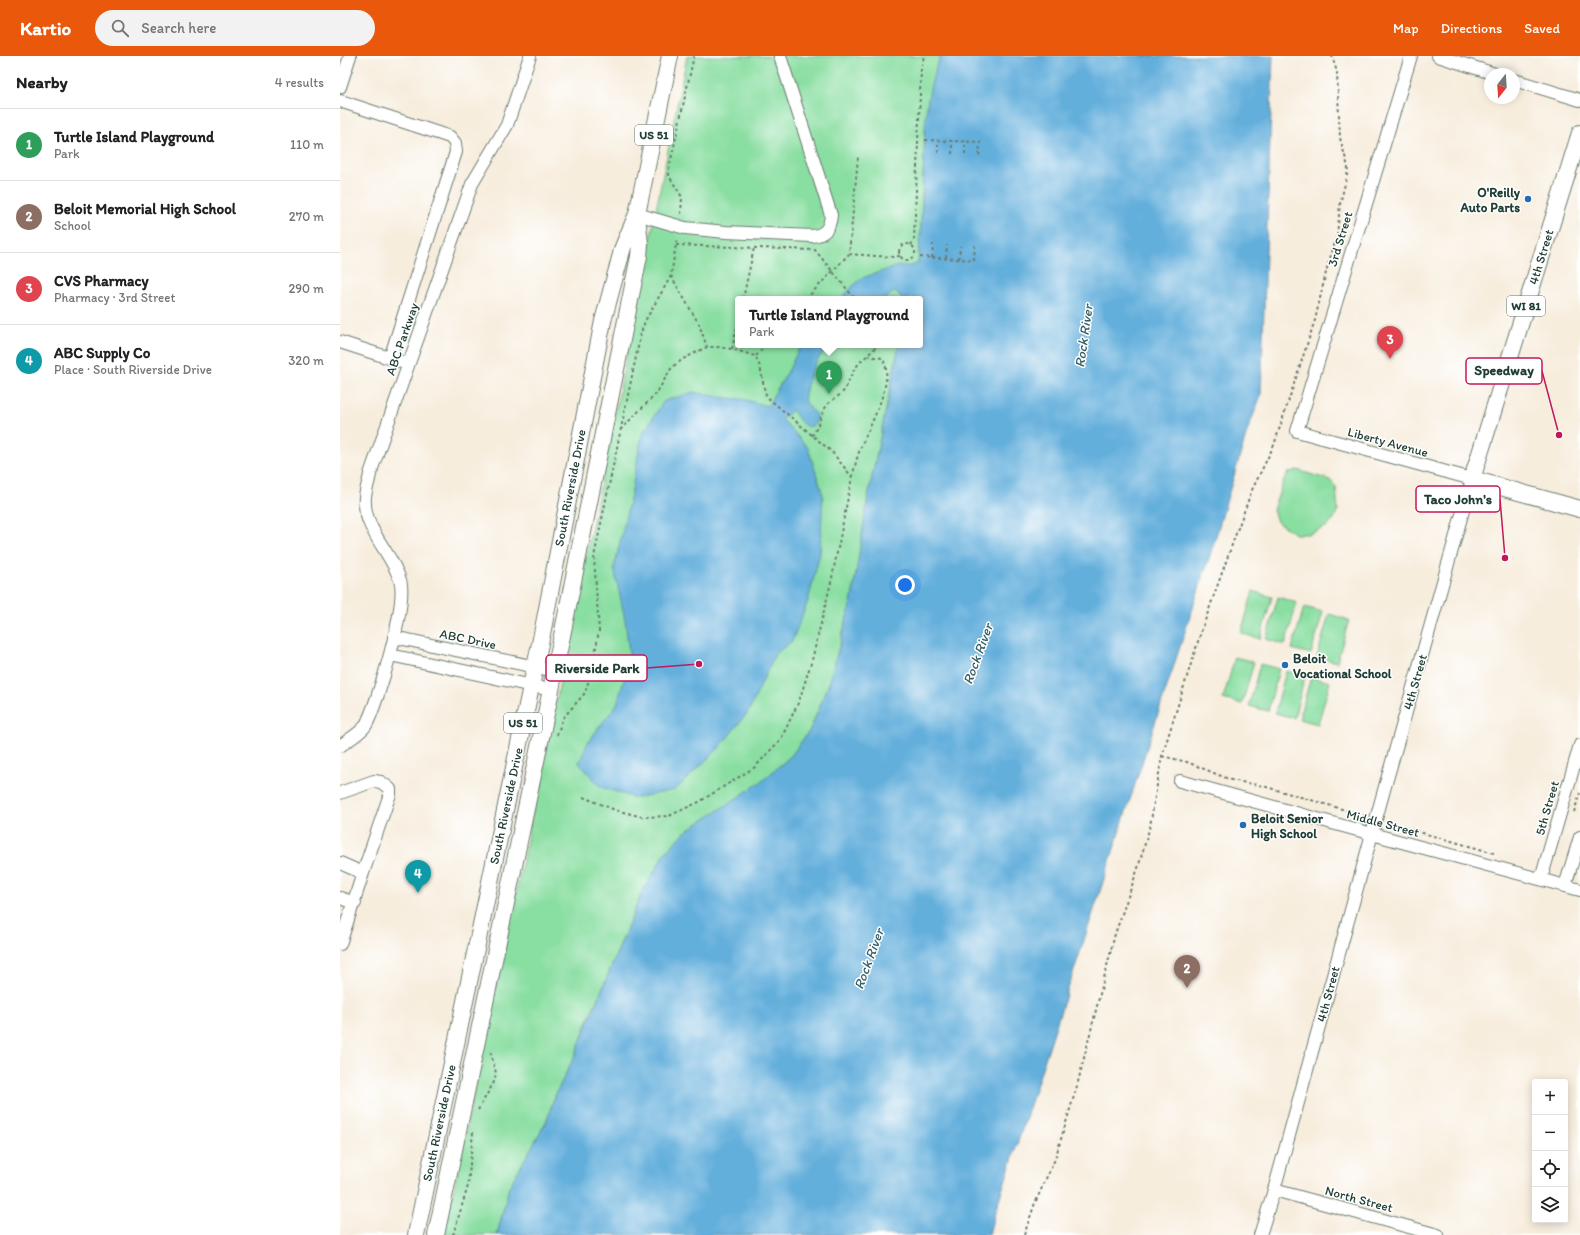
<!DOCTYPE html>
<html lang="en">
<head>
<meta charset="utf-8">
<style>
	body { margin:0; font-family:Itim,sans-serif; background:#f2f2f2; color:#202124 }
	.controls { position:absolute; right:12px; bottom:12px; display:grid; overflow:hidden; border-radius:4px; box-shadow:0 2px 10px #0003 }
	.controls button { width:36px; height:36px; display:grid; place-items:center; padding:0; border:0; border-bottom:1px solid #e0e0e0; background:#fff; color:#202124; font:20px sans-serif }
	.compass { position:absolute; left:1144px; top:12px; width:36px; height:36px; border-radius:50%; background:#fff; box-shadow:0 2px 10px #0003; rotate:197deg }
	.you { position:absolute; left:565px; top:529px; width:14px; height:14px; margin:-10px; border:3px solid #fff; border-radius:50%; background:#1a73e8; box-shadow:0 0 0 6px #1a73e833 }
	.badge { display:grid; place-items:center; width:26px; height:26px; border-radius:50%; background:#ea580c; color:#fff; font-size:13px; font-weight:700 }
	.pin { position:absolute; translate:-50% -33px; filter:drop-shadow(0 1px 2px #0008) }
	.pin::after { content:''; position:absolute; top:21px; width:14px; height:12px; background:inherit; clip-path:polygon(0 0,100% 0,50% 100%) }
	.popup { position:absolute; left:395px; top:240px; width:188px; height:52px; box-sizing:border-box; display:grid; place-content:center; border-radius:4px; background:#fff; filter:drop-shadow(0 1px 3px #0005); font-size:13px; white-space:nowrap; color:#757577 }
	.popup b { font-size:15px; color:#202124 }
	.popup::after { content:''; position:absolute; left:50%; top:100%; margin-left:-8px; border:8px solid transparent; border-top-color:#fff }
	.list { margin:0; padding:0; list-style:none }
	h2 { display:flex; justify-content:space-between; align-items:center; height:52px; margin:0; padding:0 16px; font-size:17px }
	h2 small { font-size:13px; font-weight:400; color:#757577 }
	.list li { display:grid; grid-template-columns:26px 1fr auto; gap:12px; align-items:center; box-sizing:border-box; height:72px; padding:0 16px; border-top:1px solid #e0e0e0 }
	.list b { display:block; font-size:15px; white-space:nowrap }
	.list p { margin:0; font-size:13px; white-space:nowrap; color:#757577 }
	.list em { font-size:13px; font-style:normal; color:#757577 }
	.icon { flex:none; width:22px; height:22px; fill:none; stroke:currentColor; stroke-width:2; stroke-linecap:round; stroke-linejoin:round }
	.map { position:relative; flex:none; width:1240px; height:1179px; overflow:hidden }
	header { display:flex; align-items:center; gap:24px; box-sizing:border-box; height:56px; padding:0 20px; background:#ea580c; color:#fff }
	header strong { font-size:19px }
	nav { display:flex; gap:22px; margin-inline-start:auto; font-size:14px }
	.search { width:280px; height:36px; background:#f2f2f2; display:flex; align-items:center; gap:10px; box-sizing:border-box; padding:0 14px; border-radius:22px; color:#757577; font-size:15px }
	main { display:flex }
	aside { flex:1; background:#fff }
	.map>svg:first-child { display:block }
	.green { fill:#89dea1; stroke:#548e6a }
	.water { fill:#64afdc; stroke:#427688 }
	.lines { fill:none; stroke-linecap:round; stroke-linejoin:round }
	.minor-casing { stroke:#6b7b6f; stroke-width:14 }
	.major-casing { stroke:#6b7b6f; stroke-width:18 }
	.path { stroke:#6b7b6f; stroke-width:2; stroke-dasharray:3 3; stroke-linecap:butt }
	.minor { stroke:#fff; stroke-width:12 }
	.major { stroke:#fff; stroke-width:16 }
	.poi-dot { fill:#1f6fb2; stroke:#fff; stroke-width:1.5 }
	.labels { text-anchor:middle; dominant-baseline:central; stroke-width:3; stroke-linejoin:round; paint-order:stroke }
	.shield { fill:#fff; stroke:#627771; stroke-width:1 }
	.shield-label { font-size:12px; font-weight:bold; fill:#1f3d34 }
	.poi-label { font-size:13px; font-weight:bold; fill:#1f3d34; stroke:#fff; text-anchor:start }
	.street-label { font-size:13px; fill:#1f3d34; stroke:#fff }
	.water-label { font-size:14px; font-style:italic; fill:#345f66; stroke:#fff }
	.leader { fill:none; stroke:#c2185b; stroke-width:1.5 }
	.callout-dot { fill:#c2185b; stroke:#fff; stroke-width:1.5 }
	.callout { fill:#fff; stroke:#c2185b; stroke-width:1.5 }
	.callout-label { font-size:14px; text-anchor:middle; font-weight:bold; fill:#1f3d34 }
</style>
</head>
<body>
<header>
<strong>Kartio</strong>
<div class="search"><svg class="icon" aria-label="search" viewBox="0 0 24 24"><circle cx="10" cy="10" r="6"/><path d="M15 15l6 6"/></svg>Search here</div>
<nav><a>Map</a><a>Directions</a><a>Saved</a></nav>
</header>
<main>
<aside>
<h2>Nearby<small>4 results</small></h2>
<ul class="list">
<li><span class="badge" style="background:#2e9e5b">1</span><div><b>Turtle Island Playground</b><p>Park</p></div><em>110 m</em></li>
<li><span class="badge" style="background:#8d6e63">2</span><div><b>Beloit Memorial High School</b><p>School</p></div><em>270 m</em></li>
<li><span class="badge" style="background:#e0444e">3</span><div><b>CVS Pharmacy</b><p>Pharmacy · 3rd Street</p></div><em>290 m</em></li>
<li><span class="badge" style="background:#0f9aa8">4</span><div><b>ABC Supply Co</b><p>Place · South Riverside Drive</p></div><em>320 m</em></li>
</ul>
</aside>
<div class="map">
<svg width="1240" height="1179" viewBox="0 0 1240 1179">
	<rect width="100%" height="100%" fill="#fff"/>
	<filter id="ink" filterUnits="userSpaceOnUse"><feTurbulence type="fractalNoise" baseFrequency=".025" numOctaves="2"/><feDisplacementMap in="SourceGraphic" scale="8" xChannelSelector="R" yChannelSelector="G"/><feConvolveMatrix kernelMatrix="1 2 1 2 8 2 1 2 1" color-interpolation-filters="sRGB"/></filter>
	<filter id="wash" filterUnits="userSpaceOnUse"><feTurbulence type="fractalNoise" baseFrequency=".012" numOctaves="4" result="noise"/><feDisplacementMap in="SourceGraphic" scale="16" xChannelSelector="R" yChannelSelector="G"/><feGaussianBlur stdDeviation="0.9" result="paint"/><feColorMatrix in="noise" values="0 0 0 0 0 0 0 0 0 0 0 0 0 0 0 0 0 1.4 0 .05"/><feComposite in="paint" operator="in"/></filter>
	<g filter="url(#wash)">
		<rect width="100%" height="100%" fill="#f7eddd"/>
		<path class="green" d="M347 0H601L596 10 583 116 581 171 578 207 569 243H398V289H559L528 441 512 543 489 628 470 674 451 700 421 726 302 836 261 936 252 954 235 999 215 1040 206 1066 169 1131 157 1179H104L235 555Z
			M957 414 990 424 996 431 998 454 995 461 988 470 969 478H956L937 466 933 454 943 426 948 417Z
			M913 535 932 541 920 583 901 577Z
			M938 541 957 547 945 589 926 583Z
			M964 551 983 556 971 598 952 593Z
			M989 558 1009 564 997 606 977 601Z
			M895 601 914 606 902 648 883 643Z
			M920 608 939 613 928 655 909 650Z
			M946 615 965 620 954 662 935 657Z
			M971 621 990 626 978 668 959 663Z"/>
		<path class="water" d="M601 0H933L921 339 907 376 874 487 656 1153 649 1179H157L169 1131 206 1066 215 1040 235 999 302 836 325 797 345 776 421 726 451 700 470 674 489 628 512 543 528 441 559 289H580V243H561L559 238 554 236 545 243H501L512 231 522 222 558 210H570L578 207C582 171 582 135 584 99 585 65 586 32 601 0Z
			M462 289H495C491 292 485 295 482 298 472 309 466 330 464 344L478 362C470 381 458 364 453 354L442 363 468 392 483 439 480 497 468 545 452 585 435 598 409 655 379 692 335 734 295 742 261 731 239 707 248 686 277 648 290 604 285 564 274 512 291 438 302 378 324 345 353 336 385 342 402 343 428 350C433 338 441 328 447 317 453 307 455 298 462 289Z"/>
	</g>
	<g filter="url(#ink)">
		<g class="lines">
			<g class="minor-casing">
				<path id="minor" d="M1098 0 1155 18
					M1174 24 1240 44
					M0 31 10 0
					M0 45 110 81 115 87 116 96 50 302
					M297 158 345 172 386 176 472 180C485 179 490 172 491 159L440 0
					M0 286 68 308
					M54 581 215 615
					M50 599 211 634
					M0 690C7 685 22 676 26 669 38 646 68 547 60 524 52 497 22 472 25 441 26 433 29 425 30 418L132 128 167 69 190 0
					M840 725 1032 778 1240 834
					M0 737 34 725 41 726 50 733V738L23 817
					M0 807 23 817 0 888
					M1201 823 1240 689
					M1225 830 1240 781
					M0 842 15 847
					M934 1134 1098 1179
					M920 1179 934 1134 1044 734 1132 423 957 375 1071 0"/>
			</g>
			<g class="major-casing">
				<path id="major" d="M1240 77 1132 423 1240 453
					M76 1179 202 578 263 265 283 191 297 158 330 0
					M96 1179 211 634 299 200 300 188 297 160"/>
			</g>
			<path class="path" d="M585 84 640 86 639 102
				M598 97V84
				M612 98V85
				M625 98V85
				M341 158 342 141 329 120V113L354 0
				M559 196a8 8 0 1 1 16 0a8 8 0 1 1-16 0Z
				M336 189 475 194 515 243
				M571 189 574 184 581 13 584 0
				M509 198 551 201 560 200
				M580 201 634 204 635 188
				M592 202 593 188
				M606 202 607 189
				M619 203 620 190
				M331 220 359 268 367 291
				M403 243 414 192
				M466 243 509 198 518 101
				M392 293 398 266
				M416 300 426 289
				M472 380C479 370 480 359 487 349 491 344 496 342 501 338 508 331 509 322 514 314 520 304 531 298 537 289
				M512 421C515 411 517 400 521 391 529 370 557 323 542 302L528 300
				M217 679 223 662 245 637 252 614 259 575 254 501 301 277 305 265 331 220 337 182
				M822 700 847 706 891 724 923 730 1026 760
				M243 741 275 754 303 761 329 760 359 746 415 711 441 683 459 645 472 604 492 522 512 421 492 396 427 341C421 327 424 315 415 300L392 293 377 291H367L343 303 332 311 316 338 281 373
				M1234 756 1240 737
				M1047 767 1154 797
				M138 1054 154 1026 156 1017 150 994
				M113 1179 128 1130 133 1076
				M684 1179 695 1147 715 1103 737 1030 775 878 798 812 810 770 822 700 862 573 898 472 912 434 934 389 975 264 987 212 997 180 1000 148 1007 120 1008 111 1000 82 997 16 992 0"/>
			<use href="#minor" class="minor"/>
			<use href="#major" class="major"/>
		</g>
	</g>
	<g class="poi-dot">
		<circle cx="1188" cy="143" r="4"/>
		<circle cx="945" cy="609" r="4"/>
		<circle cx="903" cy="769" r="4"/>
	</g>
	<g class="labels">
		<g class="shield">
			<rect x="295" y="69" width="38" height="20" rx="3"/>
			<rect x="1167" y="240" width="38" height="20" rx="3"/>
			<rect x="164" y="657" width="38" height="20" rx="3"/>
		</g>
		<g class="shield-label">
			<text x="314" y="79">US 51</text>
			<text x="1186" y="250">WI 81</text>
			<text x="183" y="667">US 51</text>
		</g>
		<g class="poi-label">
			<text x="1180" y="136" text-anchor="end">O'Reilly<tspan x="1180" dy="15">Auto Parts</tspan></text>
			<text x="953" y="602">Beloit<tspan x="953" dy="15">Vocational School</tspan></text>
			<text x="911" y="762">Beloit Senior<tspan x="911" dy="15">High School</tspan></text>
		</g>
		<g class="street-label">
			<text transform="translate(1000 183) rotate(-73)">3rd Street</text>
			<text transform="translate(1201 201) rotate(-73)">4th Street</text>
			<text transform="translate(62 283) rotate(-71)">ABC Parkway</text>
			<text transform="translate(1048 386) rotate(15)">Liberty Avenue</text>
			<text transform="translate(230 432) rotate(-79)">South Riverside Drive</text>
			<text transform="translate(128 583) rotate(12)">ABC Drive</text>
			<text transform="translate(1075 626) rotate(-74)">4th Street</text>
			<text transform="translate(166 750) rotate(-78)">South Riverside Drive</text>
			<text transform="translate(1207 752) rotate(-74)">5th Street</text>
			<text transform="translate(1043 767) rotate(15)">Middle Street</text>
			<text transform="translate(988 938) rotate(-75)">4th Street</text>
			<text transform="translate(99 1067) rotate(-78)">South Riverside Drive</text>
			<text transform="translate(1019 1143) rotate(15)">North Street</text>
		</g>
		<g class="water-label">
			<text transform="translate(744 280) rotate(-82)">Rock River</text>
			<text transform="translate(638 598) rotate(-70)">Rock River</text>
			<text transform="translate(529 903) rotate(-70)">Rock River</text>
		</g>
	</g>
	<path class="leader" d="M1219 379L1202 315M1165 502L1160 443M359 608L307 612"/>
	<g class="callout-dot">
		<circle cx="1219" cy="379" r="4"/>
		<circle cx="1165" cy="502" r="4"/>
		<circle cx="359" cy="608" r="4"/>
	</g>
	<g class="callout">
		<rect x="1126" y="302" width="76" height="26" rx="4"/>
		<rect x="1076" y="430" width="84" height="26" rx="4"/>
		<rect x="206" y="599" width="101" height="26" rx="4"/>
	</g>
	<g class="callout-label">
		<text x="1164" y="319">Speedway</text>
		<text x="1118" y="448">Taco John's</text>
		<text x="257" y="617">Riverside Park</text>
	</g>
</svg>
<div class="controls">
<button>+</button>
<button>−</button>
<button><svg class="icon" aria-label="locate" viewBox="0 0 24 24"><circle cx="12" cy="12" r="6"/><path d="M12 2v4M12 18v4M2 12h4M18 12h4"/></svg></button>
<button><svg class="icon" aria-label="layers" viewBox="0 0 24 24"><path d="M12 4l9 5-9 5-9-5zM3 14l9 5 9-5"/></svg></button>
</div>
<svg class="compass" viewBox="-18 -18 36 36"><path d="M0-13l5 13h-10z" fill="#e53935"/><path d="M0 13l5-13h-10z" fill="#757577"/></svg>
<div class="you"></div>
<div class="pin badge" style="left:489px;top:338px;background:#2e9e5b">1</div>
<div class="popup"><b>Turtle Island Playground</b>Park</div>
<div class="pin badge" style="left:847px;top:932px;background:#8d6e63">2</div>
<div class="pin badge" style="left:1050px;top:303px;background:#e0444e">3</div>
<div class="pin badge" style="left:78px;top:837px;background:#0f9aa8">4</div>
</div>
</main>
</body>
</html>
